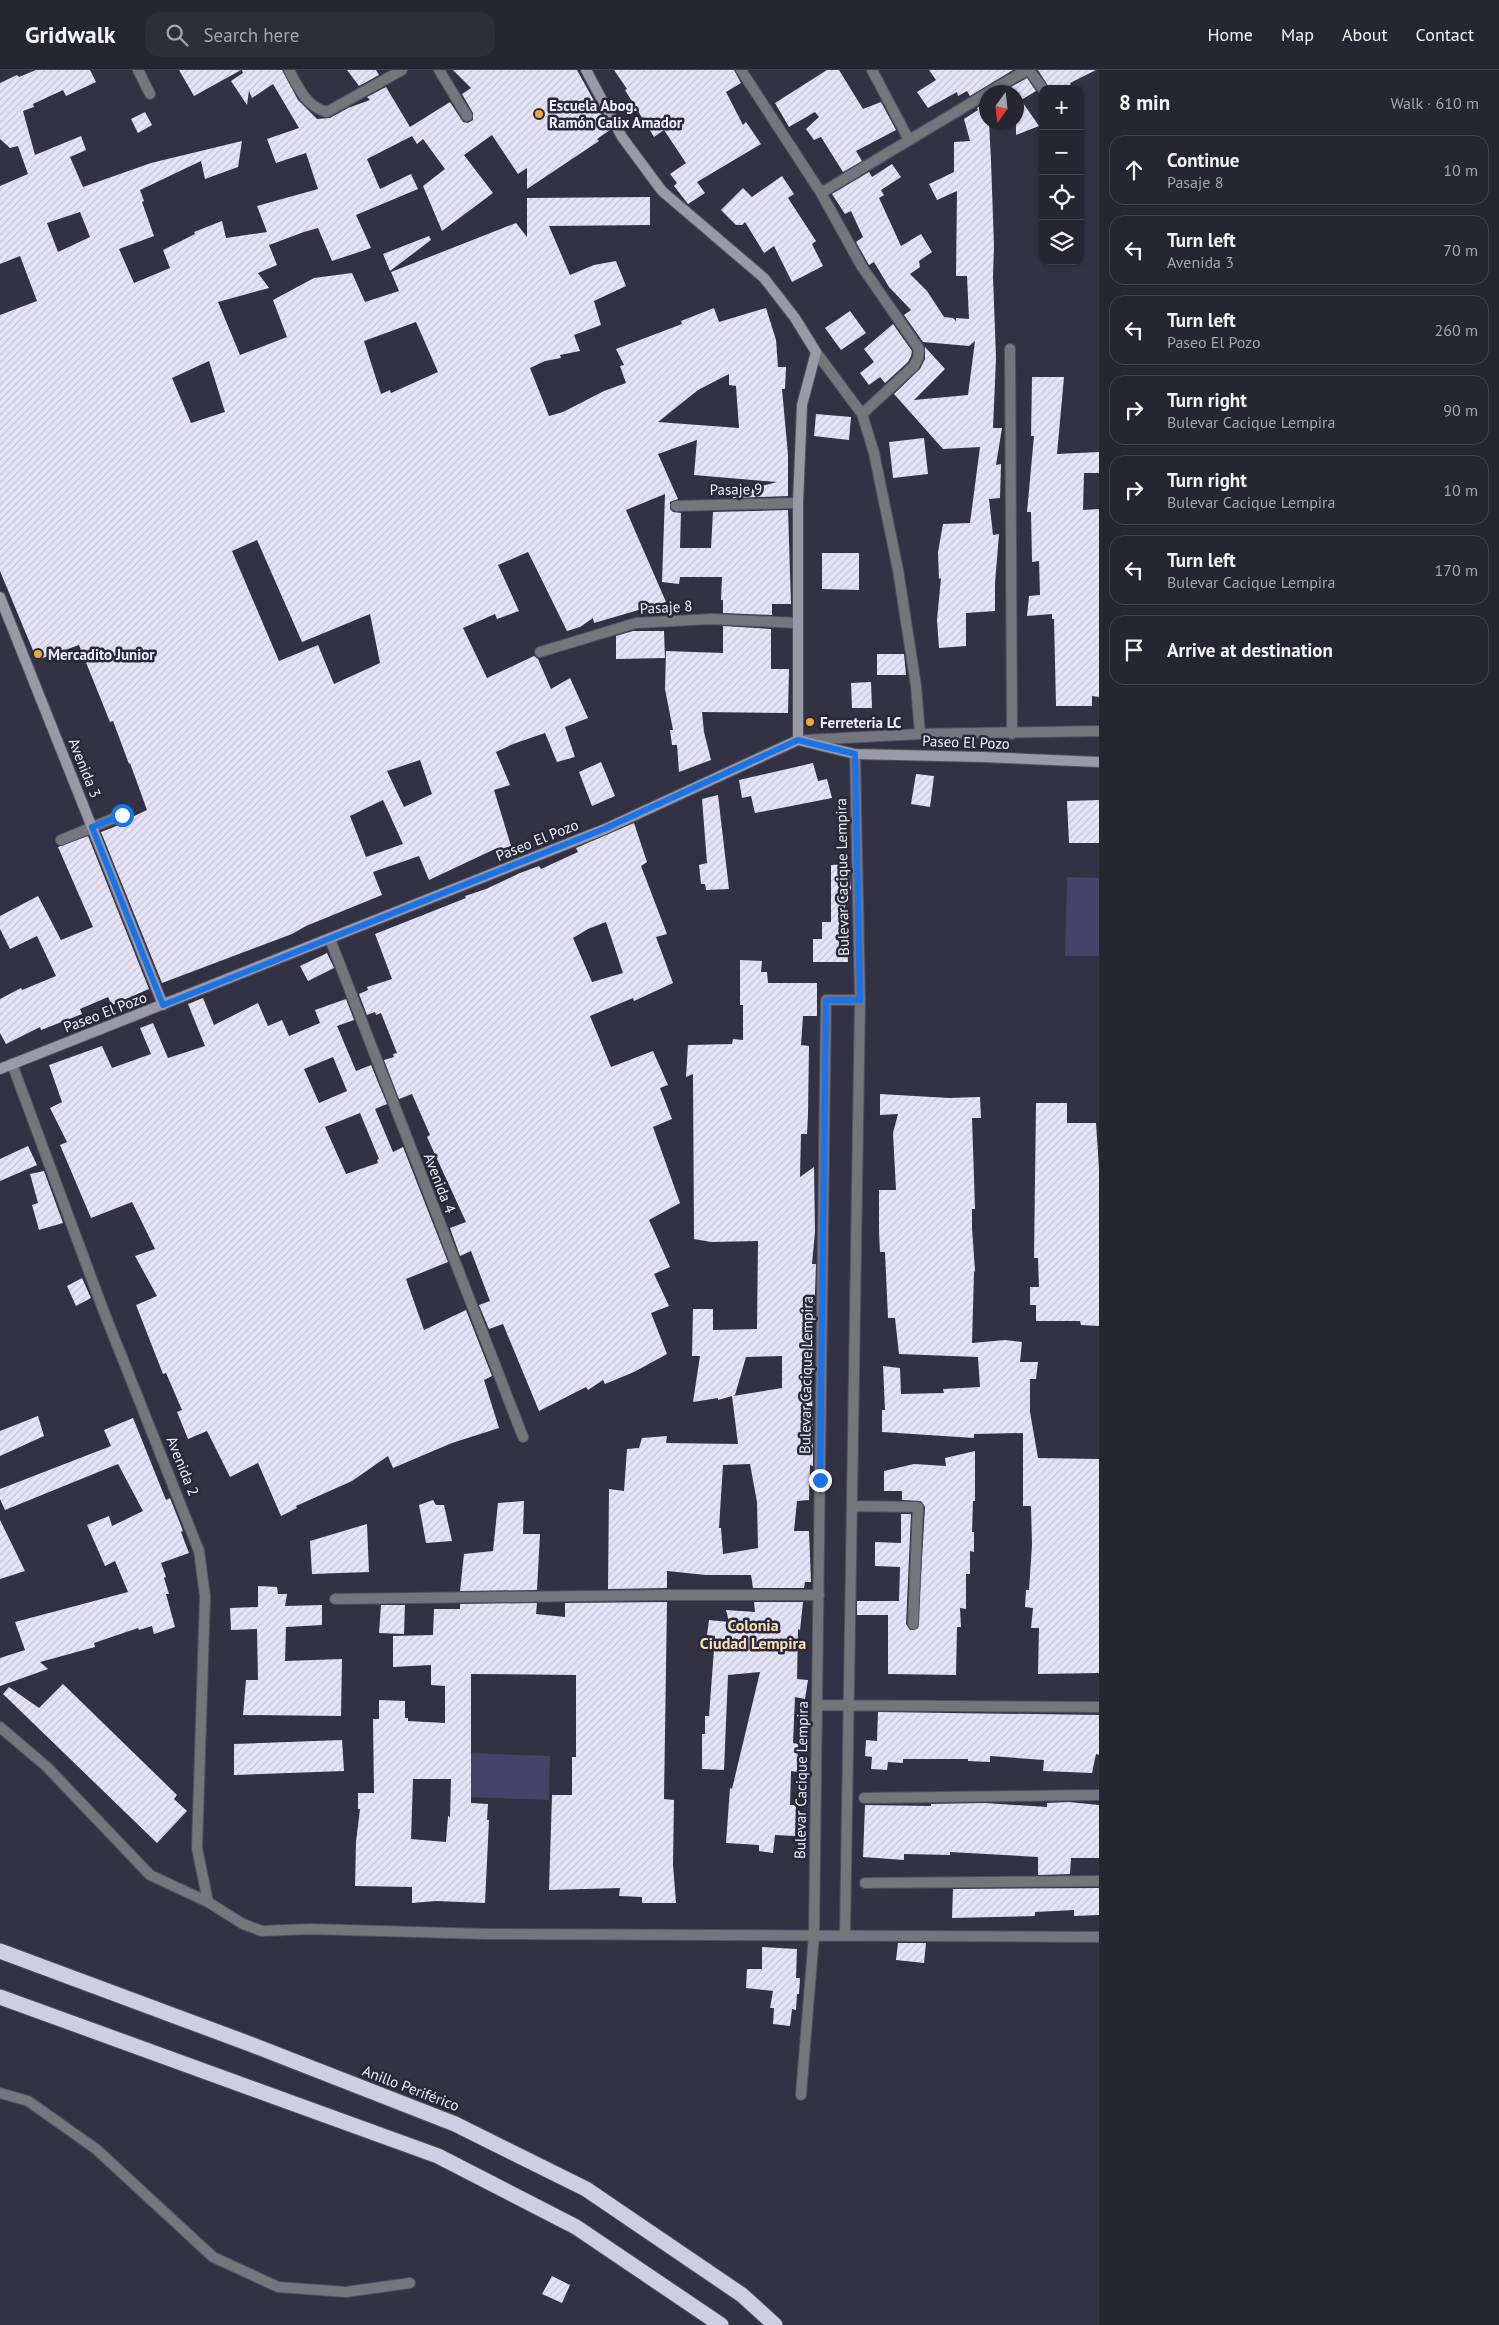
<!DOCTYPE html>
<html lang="en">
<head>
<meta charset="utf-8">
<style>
	body { margin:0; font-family:"PT Sans",sans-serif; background:#2e2e3b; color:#f1f3f6 }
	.controls { position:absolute; right:15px; top:15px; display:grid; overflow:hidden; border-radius:10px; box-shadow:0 1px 4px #0004 }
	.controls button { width:45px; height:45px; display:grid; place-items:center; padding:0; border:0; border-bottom:1px solid #42434e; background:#262633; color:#f1f3f6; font:25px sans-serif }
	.compass { position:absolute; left:979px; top:15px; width:45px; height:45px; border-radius:50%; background:#262633; box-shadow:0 1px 4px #0004; rotate:195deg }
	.stop { position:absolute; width:15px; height:15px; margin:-11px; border:4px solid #1a73e8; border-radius:50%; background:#fff }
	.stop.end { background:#1a73e8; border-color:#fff; box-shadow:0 1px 5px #0008 }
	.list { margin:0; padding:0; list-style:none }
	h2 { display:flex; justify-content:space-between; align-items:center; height:65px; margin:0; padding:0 20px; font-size:21px }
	h2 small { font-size:16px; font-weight:400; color:#a4a5ac }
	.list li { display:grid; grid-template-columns:32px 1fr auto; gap:15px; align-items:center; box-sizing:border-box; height:70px; margin:0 10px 10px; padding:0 10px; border:1px solid #42434e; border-radius:15px }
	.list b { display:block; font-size:19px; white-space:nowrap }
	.list p { margin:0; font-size:16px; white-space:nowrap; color:#a4a5ac }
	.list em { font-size:16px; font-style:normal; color:#a4a5ac }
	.icon { flex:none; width:28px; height:28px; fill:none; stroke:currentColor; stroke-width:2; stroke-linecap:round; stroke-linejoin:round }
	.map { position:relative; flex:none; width:1099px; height:2255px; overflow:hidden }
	header { display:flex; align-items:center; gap:30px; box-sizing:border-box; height:70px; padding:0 25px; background:#262633; border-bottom:1px solid #42434e }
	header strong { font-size:24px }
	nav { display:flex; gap:28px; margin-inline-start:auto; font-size:18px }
	.search { width:350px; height:45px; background:#2e2e3b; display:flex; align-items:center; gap:12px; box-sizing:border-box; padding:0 18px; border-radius:15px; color:#a4a5ac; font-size:19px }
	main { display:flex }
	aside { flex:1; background:#262633 }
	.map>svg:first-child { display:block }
	.pitch { fill:#46426a }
	.building { fill:url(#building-hatch); fill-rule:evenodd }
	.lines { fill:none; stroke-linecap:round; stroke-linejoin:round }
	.street-casing { stroke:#515061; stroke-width:12 }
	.secondary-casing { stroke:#515061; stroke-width:12 }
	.highway-casing { stroke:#515061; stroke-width:17 }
	.street { stroke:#75757e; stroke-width:10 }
	.secondary { stroke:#9999a7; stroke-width:10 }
	.highway { stroke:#cecde4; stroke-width:15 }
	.route { stroke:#1a73e8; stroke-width:6 }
	.poi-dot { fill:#e9aa38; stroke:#292839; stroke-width:2 }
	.labels { text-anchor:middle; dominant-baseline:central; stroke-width:5; stroke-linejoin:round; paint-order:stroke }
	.poi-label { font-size:15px; font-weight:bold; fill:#efeffb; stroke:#292839; text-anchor:start }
	.street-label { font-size:15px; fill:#efeffb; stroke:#292839 }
	.neighbourhood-label { font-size:16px; font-weight:bold; fill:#fbe0b8; stroke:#292839 }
</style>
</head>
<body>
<header>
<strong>Gridwalk</strong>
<div class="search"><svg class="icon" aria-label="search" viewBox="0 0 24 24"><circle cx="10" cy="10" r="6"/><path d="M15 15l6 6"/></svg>Search here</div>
<nav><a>Home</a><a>Map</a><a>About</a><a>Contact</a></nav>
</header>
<main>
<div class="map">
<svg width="1099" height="2255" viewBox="0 0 1099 2255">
	<defs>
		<pattern id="building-hatch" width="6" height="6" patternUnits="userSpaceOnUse" patternTransform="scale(1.25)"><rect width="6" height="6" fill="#e4e3f8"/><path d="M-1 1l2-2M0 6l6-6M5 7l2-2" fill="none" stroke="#c5c4d5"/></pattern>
	</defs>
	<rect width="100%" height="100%" fill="#333244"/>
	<path class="pitch" d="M1067 807 1099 808V886H1065Z
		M465 1683 550 1686 549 1730 464 1727Z"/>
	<path class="building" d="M36 0H90L96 12 66 26 63 20 33 34 34 37 23 41 35 85 81 66 86 80 70 87 83 117 151 93 242 71 238 97 205 109 201 91 140 120 144 131 142 132 154 166 119 179 134 213 170 198 163 180 195 164 194 162 222 151 226 168 267 162 257 136 318 119 306 83 276 93 267 69 299 58 273 14 252 28 249 21 247 35 231 11 243 3 242 0H282L298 30 317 49 330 48 348 38 370 30 367 27 386 17 410 57 450 32 463 52 468 53 473 50V43L462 24 471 18 453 0H577L610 60 597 69 599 71 527 119V98L518 104 492 65 464 85 493 123 442 161 423 116 445 99 423 69 417 74 412 66 367 89 380 119 411 104 418 119 356 145 371 178 332 191 318 158 304 162 269 175 277 195 258 203 269 218 218 232 240 285 287 267 273 230 314 208 352 203 365 232 399 221 391 202 516 153 527 167V128L650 127V155L549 156 570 205 594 195 616 191 626 216 594 231 601 255 574 265 580 281 560 285 561 288 545 291 530 298 549 346 563 342 604 321 626 313 620 296 624 295 616 279 682 254 681 251 714 238 719 252 766 238 776 270 778 297H786L785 319H782L788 385V426L733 428V424L777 412 694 405 697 370 658 384 678 429 670 432V439L673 442 681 443 680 478H711L713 442 788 440 791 534H772V545L723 543V530H721L722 507H680L679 514 662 512 665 424 626 440 666 532 594 553 593 548 580 557 567 561 528 482 498 495 519 541 497 549 495 544 463 558 487 608 534 586 538 589 551 619 570 608 588 648 565 657 575 687 557 692 545 663 513 674 496 682 510 715 494 720 511 776 497 781 495 779 429 810 419 786 373 802 382 825 306 856 292 864 162 913 101 762 129 751 128 749 147 740 130 693 129 694 113 651 110 652 79 575 37 590 0 501V245L37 231 20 186 0 194V116L28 104 18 76 10 78 0 69V13L17 5 19 7ZM80 142 90 167 58 182 47 153ZM416 252 438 302 391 323 390 320 381 324 364 271ZM209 291 225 342 191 353 172 308ZM729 304V315L736 316 739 358 658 352 698 320ZM257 470 302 572 370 544 380 593 334 614 318 575 279 591 232 481ZM420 690 432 724 404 737 387 701ZM383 730 403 774 366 787 350 746Z
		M179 0H241L194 26Z
		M347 0H376L379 5 359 16Z
		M614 0H734L741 13 726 22 743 55 746 52 761 74 697 112 705 123 688 134 674 116 677 113 670 104 686 93 664 60 654 67 625 20 627 19Z
		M827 0H839L863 39 881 32 896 60 856 81 862 91 843 102 821 67 814 70 806 59 819 47 815 42 789 57 775 33Z
		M929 0H1013L970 26 967 21 958 26 957 22 928 38 917 22 936 10Z
		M1038 0H1096L1070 13 1072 19H1050Z
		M1027 8 1036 21 1021 30 1039 56 1016 65V22H1002Z
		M986 32V52H989L991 91 994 176 993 206 996 288 993 358H1002L996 395 1001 394 1000 428 989 429 993 465 999 464 995 513V541L966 543V576L939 578 937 550 941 508 939 509 938 482 943 454 970 453 980 377 943 379 894 324 920 299 925 289V277L945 299 914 330 968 325 975 271 969 276 923 272 904 245 911 240 889 217 874 192 869 195 856 172 863 167 851 141 845 144 832 124 869 102 872 107 892 94 901 107 881 120 884 125 879 128 901 176 921 164 932 182 919 191 920 197 910 204 927 221 944 247 953 248 956 251V248L969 249 967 206H956L957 121 937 130 929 114 954 102V72L970 71 964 49 978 40 977 38Z
		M145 42 152 55 138 63 131 49Z
		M782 106 794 124 788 128 816 171 812 174 823 196 792 212 774 176 764 183 745 152 742 155H736L721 140 743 118 752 127Z
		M429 166 431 170 390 201 383 184Z
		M850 241 866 263 841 280 825 258Z
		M893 254 912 281 911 286 908 292 885 313 880 307 869 315 860 303 874 292 864 279Z
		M1032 307H1064L1057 384 1099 382V403H1084L1083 440 1099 439V627L1092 626V636H1056L1054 549H1052V544L1027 546 1029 526 1040 525 1039 491 1032 492 1031 442H1027L1034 366H1031Z
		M816 344 851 347 849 370 814 366Z
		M924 368 928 404 893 408 889 372Z
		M822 483H859V520L822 519Z
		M723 556 771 559V599H789L788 643 702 642 704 662 711 690 679 702 677 675H672L670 660H673L665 619 666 581 723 583Z
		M633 561H664L665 588 616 589V566Z
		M877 584H904L906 605H877Z
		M871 612 872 638H852L851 613Z
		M601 692 615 726 592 736 579 702Z
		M813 693 818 711 827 709 832 728 755 743 751 726 742 728 739 710Z
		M916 704 934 706 930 737 911 734Z
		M718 725 729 819 706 820 705 814H701L699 795 707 793 702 729Z
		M1099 730V773H1069L1067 731Z
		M634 753 647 792 641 796 667 864 656 867 673 913 634 931 633 928 590 946 611 997 653 981 668 1015 660 1018 672 1049 653 1057 680 1133 649 1150 670 1197 654 1204 669 1236 651 1243 667 1284 634 1302 605 1314 603 1310 588 1320 586 1317 539 1341 503 1254 489 1259 479 1235 490 1231 471 1181 460 1186 450 1158 466 1152 427 1067 430 1065 412 1024 399 1029 384 990 394 987 393 984 397 983 381 943 376 945 375 942 367 945 359 924 368 920 367 917 392 909 375 864 466 828 465 826 486 819 520 803 539 796 541 799 578 782 576 778ZM606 852 623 903 592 912 573 868 588 859Z
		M88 766 149 919 112 935 108 927 80 939 82 944 41 960 40 957 6 974 0 963V929L21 918 22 920 56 906 37 866 10 879 0 859V846L38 826 61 870 93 857 58 777Z
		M848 794 851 818 840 852H845L848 892H813V869H822V852H831V795Z
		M327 883 334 898 308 911 300 896Z
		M740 890 762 891 761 902H767L768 913H817V946H803L801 975 809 976 808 1045 807 1064H801L800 1107 814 1097 815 1162 812 1194H816L812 1306 813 1386V1396L810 1395 809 1430 797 1431 794 1461H809L811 1512H805L804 1518H753L751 1505H706L667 1501V1518L608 1519 609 1419 624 1421 627 1379 639 1378 642 1368 667 1366 666 1373 738 1374 732 1326 718 1330V1328L693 1332 700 1286H692L693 1239H713V1260L757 1259 758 1171 711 1172 694 1169 693 1004 686 1007 688 975 732 974 733 969 743 970V935H740ZM782 1286V1318L733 1326 735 1325 746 1287ZM750 1394 757 1432 758 1478 723 1484 721 1458H719L723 1395Z
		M203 928 214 955 258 933 268 956 282 950 289 966 320 953 315 940 346 929 354 950 337 956 356 1001 371 995 387 1034 375 1039 393 1082 403 1077 448 1192 406 1209 424 1260 466 1240 492 1306 484 1310 499 1358 452 1373 393 1398 388 1386 352 1411 296 1436 297 1438 281 1446 258 1393 230 1407 207 1361 188 1369 177 1342 182 1340 166 1303 163 1304 136 1235 157 1226 135 1186 155 1179 132 1132 91 1148 60 1075 67 1072 50 1038 62 1032 49 995 102 976 112 998 151 984 140 958 153 953 168 988 205 976 188 934ZM333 987 347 1021 319 1033 304 999ZM360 1043 379 1089 377 1090 378 1093 346 1104 325 1057Z
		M880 1024 949 1028 980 1027 981 1048H972L975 1139H972V1158L975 1201 974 1202 972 1273 1005 1270 1022 1272 1020 1292H1038L1036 1309H1030V1342L1038 1388 1099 1389V1603L1038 1604 1039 1558H1031L1033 1538 1025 1537 1026 1520H1029L1032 1475 1031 1436H1023V1363L974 1364V1368L882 1362V1340H885L883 1296 900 1298 901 1324 944 1323 943 1319 980 1317 978 1287 899 1284 895 1248H888L885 1182H880L879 1162V1120H896L893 1063 898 1044 880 1045Z
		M1036 1033H1067V1053H1096L1099 1099V1256L1081 1255 1080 1251H1036V1235H1030V1217H1039L1038 1188H1034Z
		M28 1076 37 1095 0 1111V1089Z
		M44 1101 63 1153 39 1160 32 1135 38 1133 30 1104Z
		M82 1208 91 1228 76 1236 67 1216Z
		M38 1346 44 1366 0 1386V1361Z
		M133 1348 166 1430 170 1428 183 1461 181 1462 189 1483 161 1493 166 1507 164 1508 169 1524H166L175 1557 154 1564 152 1556 139 1560 138 1558 94 1573 95 1577 40 1592 48 1599 0 1616V1588L25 1580 15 1552 128 1522 115 1491 105 1496 87 1455 109 1446 112 1456 143 1441 118 1394 5 1440 0 1429V1419L111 1376 104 1360Z
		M975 1381V1431H973L972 1462H974V1482L970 1481V1504H966V1539L960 1538 961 1557H957L956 1605 888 1604V1545H857V1531H899L900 1497 875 1496V1472L901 1473V1444H911L906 1554 910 1560 918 1558 925 1437 921 1431 902 1430V1421H884V1401L914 1394 946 1396 945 1388Z
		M433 1430 436 1435H444L452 1471 426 1473 419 1435Z
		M524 1431 523 1464H540L537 1520 460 1521 464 1484 493 1481 498 1433Z
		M0 1450 25 1501 0 1509Z
		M367 1454 369 1502 312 1504 310 1471Z
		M258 1516 277 1517 278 1524H287L285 1536 322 1535V1555L286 1557 285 1591 342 1589 341 1646 243 1645 246 1610H258L257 1559 231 1560 230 1538 258 1537Z
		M667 1532 664 1729 674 1730 673 1794 676 1833H642V1827L619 1826 620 1818 549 1820 552 1725H572V1687H576V1605L471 1604V1733L488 1734 487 1750H489L485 1833 436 1831 412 1833V1817L355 1816 356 1772 360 1739H358V1723H374L373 1649H379V1630L405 1631V1648H408V1651L445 1653V1616L431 1615V1595L393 1597V1566L433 1565 434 1539H460V1534L537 1533 536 1544 565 1547V1533ZM413 1709H451L450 1747 448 1746 446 1772 411 1769Z
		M754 1532H803L800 1560 798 1559 797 1609 808 1610 805 1629 795 1627 793 1673 798 1674 797 1702 791 1701 790 1735H796L795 1766 775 1765 773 1783 759 1781V1775L726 1773 730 1718 732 1719 760 1602 728 1605 724 1700 702 1699V1664H705V1646H709L715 1566 707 1565 709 1550 729 1552 726 1540 755 1542Z
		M381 1535H405L404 1564 379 1563Z
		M63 1614 177 1725 174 1729 187 1741 157 1773 3 1624 9 1617 39 1638Z
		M878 1642 1099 1645V1685L1096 1684 1092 1703 1043 1701 1044 1690 990 1686V1692L968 1691V1689H903V1693L888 1692 887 1700 871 1699 872 1687 865 1686 866 1670 877 1671Z
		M342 1670 344 1701 234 1705V1674Z
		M1069 1732 1099 1735V1788H1071L1070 1804 1038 1805V1787L950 1782V1785L904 1784V1790L863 1787 865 1735 931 1736V1734L985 1733 1047 1737V1733Z
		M1099 1818V1845L1074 1846V1840L1035 1842V1846L952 1848 953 1819Z
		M898 1873H926L924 1893 896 1890Z
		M762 1877 797 1879 796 1908H800L799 1924H797L796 1940 792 1939 790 1956 773 1954 774 1938H770L773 1921 746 1918 747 1899H762Z
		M552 2206 570 2215 562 2233 542 2224Z"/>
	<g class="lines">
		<g class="street-casing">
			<path id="street" d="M138 0 150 24
				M289 0C299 19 306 36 327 42L402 0
				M439 0 467 46
				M741 0 821 123 862 197 919 279 918 288 914 296 862 344
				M872 0 909 70
				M1029 0 1043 19
				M989 22 1027 0
				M821 123 986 24
				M1010 279 1012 664
				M816 282 862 344 874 383 898 500 916 616 920 664
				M676 436 798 433
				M540 582 636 553 711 549 798 553
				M805 670 920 664 1099 661
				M61 770 122 745
				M330 869 523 1367
				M12 994 104 1242 199 1481 205 1526 197 1778 208 1832
				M852 1436 918 1437 913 1554
				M335 1529 663 1525H819
				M817 1635 1099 1637
				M0 1657 47 1697 150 1805 208 1832 243 1854 262 1861 310 1859 487 1864 1099 1867
				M864 1728 1099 1725
				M865 1813 1099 1811
				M845 1865 860 930 855 684
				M0 2023 28 2031 96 2079 213 2187 278 2217 346 2222 410 2213
				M801 2025 814 1865 826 930H860"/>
		</g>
		<g class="secondary-casing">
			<path id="secondary" d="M586 0 622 67 662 121 764 208 795 248 816 282 802 335 798 433V670
				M0 527 163 935
				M0 999 605 759 798 670 855 684 982 687 1099 692"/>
		</g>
		<g class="highway-casing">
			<path id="highway" d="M0 1881 250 1974 455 2054 586 2119 742 2225 775 2255
				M0 1927 438 2086 576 2157 721 2255"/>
		</g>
		<use href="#street" class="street"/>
		<use href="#secondary" class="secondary"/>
		<use href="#highway" class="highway"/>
	</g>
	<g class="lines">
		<path class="route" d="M122 745 92 757 163 935 604 759 798 670 855 684 860 930H826L820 1410"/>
	</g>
	<g class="poi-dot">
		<circle cx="539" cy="44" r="5"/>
		<circle cx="38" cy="584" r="5"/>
		<circle cx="810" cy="652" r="5"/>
	</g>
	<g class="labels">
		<g class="poi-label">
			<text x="549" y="35">Escuela Abog.<tspan x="549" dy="17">Ramón Calix Amador</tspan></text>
			<text x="48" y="584">Mercadito Junior</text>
			<text x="820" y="652">Ferreteria LC</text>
		</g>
		<g class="street-label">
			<text transform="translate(736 419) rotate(-1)">Pasaje 9</text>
			<text transform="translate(666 537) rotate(-3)">Pasaje 8</text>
			<text transform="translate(966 672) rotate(2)">Paseo El Pozo</text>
			<text transform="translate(85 698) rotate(68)">Avenida 3</text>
			<text transform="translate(537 770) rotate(-22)">Paseo El Pozo</text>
			<text transform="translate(842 807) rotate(-91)">Bulevar Cacique Lempira</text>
			<text transform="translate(105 942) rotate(-21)">Paseo El Pozo</text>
			<text transform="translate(440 1113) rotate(69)">Avenida 4</text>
			<text transform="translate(806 1305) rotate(-89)">Bulevar Cacique Lempira</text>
			<text transform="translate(183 1396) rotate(68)">Avenida 2</text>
			<text transform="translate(801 1710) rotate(-89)">Bulevar Cacique Lempira</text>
			<text transform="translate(411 2018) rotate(21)">Anillo Periférico</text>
		</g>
		<g class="neighbourhood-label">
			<text x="753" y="1555">Colonia<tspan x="753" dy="18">Ciudad Lempira</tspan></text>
		</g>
	</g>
</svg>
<div class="controls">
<button>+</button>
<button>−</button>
<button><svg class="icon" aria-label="locate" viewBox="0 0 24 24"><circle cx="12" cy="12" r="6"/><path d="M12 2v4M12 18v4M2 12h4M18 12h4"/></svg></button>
<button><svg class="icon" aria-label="layers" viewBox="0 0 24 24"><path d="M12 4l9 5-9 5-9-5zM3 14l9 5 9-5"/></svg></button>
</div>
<svg class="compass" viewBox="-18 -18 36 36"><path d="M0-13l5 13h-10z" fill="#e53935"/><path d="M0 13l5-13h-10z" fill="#a4a5ac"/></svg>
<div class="stop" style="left:122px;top:745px"></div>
<div class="stop end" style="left:820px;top:1410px"></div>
</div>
<aside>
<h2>8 min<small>Walk · 610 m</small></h2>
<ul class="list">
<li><svg class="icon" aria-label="ahead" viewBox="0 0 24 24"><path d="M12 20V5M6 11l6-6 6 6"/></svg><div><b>Continue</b><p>Pasaje 8</p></div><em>10 m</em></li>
<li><svg class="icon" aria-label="left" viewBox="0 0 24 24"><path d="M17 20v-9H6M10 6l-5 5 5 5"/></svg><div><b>Turn left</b><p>Avenida 3</p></div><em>70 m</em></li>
<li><svg class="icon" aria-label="left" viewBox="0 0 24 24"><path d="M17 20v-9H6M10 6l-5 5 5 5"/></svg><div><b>Turn left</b><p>Paseo El Pozo</p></div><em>260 m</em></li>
<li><svg class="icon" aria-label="right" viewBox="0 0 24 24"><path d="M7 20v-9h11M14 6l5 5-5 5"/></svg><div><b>Turn right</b><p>Bulevar Cacique Lempira</p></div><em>90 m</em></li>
<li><svg class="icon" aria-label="right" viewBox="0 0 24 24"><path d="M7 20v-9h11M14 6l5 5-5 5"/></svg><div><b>Turn right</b><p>Bulevar Cacique Lempira</p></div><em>10 m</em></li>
<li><svg class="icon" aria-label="left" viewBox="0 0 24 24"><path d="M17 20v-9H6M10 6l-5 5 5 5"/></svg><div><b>Turn left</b><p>Bulevar Cacique Lempira</p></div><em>170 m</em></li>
<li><svg class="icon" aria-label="arrive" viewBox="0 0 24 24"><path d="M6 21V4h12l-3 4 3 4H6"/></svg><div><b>Arrive at destination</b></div></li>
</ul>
</aside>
</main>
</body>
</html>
